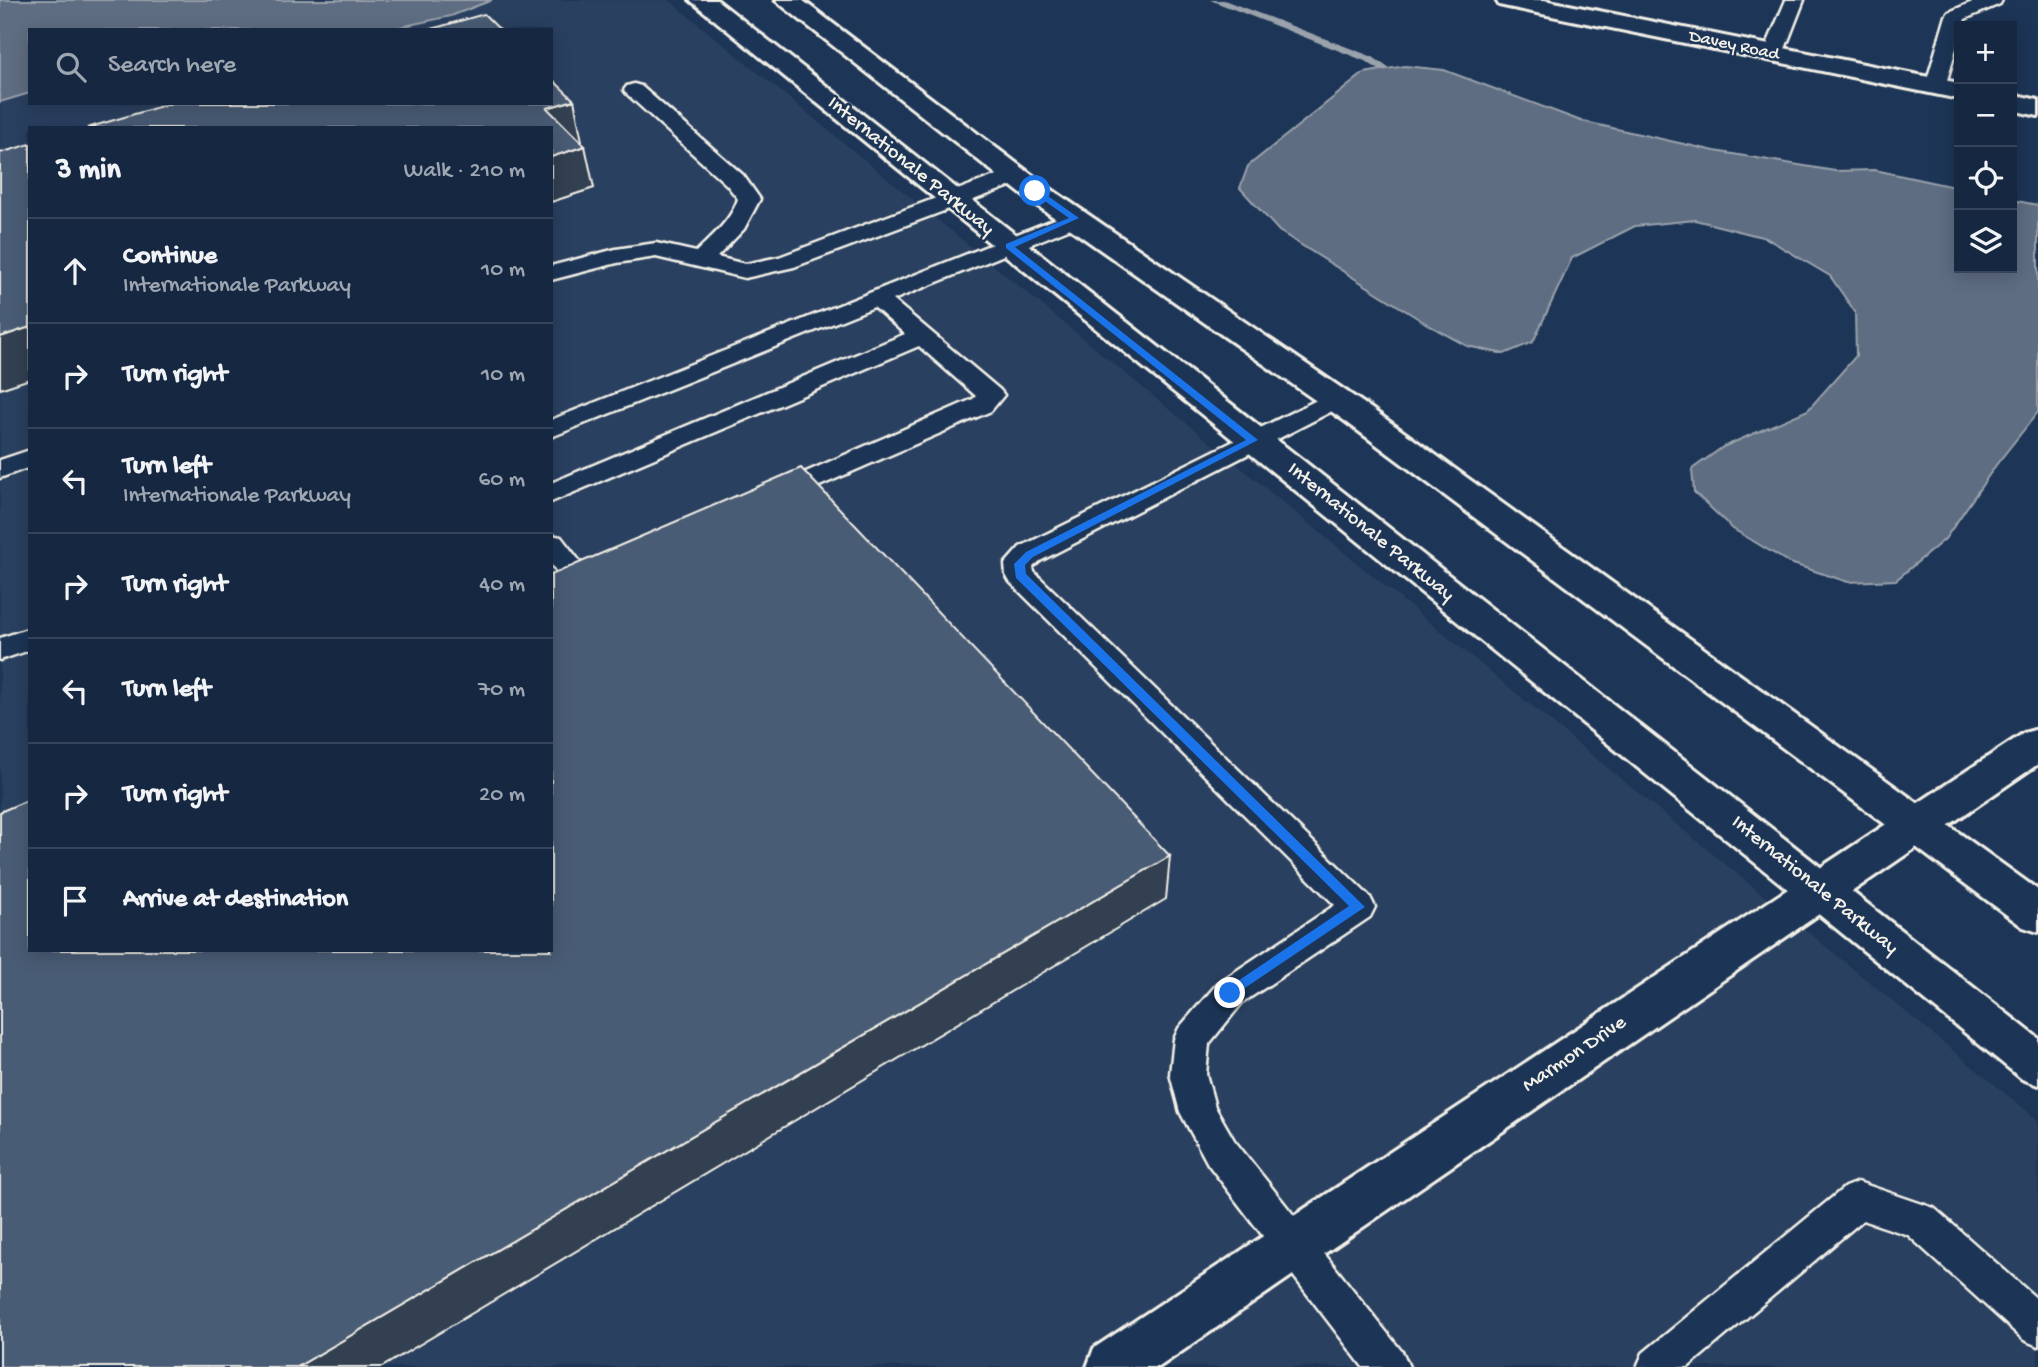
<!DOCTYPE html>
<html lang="en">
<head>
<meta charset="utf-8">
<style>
	body { margin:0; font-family:"Gochi Hand",sans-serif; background:#1f3048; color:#f1f3f6 }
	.controls { position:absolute; right:21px; top:21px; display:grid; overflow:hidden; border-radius:0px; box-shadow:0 4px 18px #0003 }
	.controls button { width:63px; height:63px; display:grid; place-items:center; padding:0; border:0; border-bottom:2px solid #35445a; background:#162841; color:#f1f3f6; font:35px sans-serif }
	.stop { position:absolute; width:21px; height:21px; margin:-16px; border:5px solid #1a73e8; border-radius:50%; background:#fff }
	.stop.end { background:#1a73e8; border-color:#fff; box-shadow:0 2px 7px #0008 }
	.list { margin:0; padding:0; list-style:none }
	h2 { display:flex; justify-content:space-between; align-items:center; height:91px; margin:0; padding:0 28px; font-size:30px }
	h2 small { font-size:23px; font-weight:400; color:#9ea6b1 }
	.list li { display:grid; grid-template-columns:46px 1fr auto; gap:21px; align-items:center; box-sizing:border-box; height:105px; padding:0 28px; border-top:2px solid #35445a }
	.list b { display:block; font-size:26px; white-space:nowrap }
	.list p { margin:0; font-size:23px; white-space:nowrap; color:#9ea6b1 }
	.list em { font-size:23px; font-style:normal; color:#9ea6b1 }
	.icon { flex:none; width:38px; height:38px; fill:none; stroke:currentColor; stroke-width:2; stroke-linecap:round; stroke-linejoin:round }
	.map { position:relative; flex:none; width:2038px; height:1367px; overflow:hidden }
	.search { position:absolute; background:#162841; box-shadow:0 4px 18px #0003; left:28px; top:28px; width:525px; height:77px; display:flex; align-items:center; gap:18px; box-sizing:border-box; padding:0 24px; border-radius:0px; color:#9ea6b1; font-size:26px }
	.panel { position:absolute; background:#162841; box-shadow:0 4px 18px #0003; left:28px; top:126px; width:525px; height:826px; border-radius:0px }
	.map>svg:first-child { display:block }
	.built { fill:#2a4060; fill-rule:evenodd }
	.water { fill:#5e6d82; stroke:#9aa2ab; stroke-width:2 }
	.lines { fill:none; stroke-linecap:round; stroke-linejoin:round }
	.stream { fill:#9aa2ab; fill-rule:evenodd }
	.lane-casing { stroke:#f4f1e8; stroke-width:5 }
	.street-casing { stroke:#f4f1e8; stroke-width:6 }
	.secondary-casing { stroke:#f4f1e8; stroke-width:6 }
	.lane { fill:#1d3557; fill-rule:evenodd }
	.street { fill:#1d3557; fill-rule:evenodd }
	.secondary { fill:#1d3557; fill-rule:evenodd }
	.shaded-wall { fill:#324051; stroke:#f4f1e8; stroke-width:2 }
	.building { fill:#485b74; stroke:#f4f1e8; stroke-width:2 }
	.route { fill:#1a73e8 }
	.labels { text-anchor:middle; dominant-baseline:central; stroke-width:5; stroke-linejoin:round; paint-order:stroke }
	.far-street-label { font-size:18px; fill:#f4f1e8; stroke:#1d3557 }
	.street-label { font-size:21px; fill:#f4f1e8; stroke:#1d3557 }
</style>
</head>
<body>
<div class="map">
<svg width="2038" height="1367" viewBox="0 0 2038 1367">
	<rect width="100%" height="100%" fill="#1d3557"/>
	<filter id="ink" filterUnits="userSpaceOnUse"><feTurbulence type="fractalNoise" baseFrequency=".0143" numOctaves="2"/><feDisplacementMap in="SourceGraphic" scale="14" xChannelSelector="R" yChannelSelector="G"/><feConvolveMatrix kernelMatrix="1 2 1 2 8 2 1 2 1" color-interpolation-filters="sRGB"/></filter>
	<g filter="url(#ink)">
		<path class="built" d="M0 0H669L2038 1120V1367H0ZM30 30H551V103H30ZM30 128H551V950H30Z"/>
		<path class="water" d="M0 0H492L451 16 386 30H30V93L0 102Z
			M1405 66 1444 70 1581 121 1715 151 1835 171 1875 170 1959 188V268H2012V200L2038 205V412L1996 465 1945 539 1896 580 1848 582 1790 563 1733 529 1694 492 1692 469 1723 447 1808 410 1856 356 1855 312 1830 276 1766 238 1695 220 1635 226 1572 258 1533 342 1504 354 1467 346 1430 326 1279 231 1240 188 1248 166 1364 73Z"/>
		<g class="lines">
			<path class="stream" d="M1210 0H1224L1373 57 1390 69 1381 71 1365 61Z"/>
			<g class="lane-casing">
				<path id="lane" d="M1786 0H1804L1783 54 1773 60 1766 58 1763 54Z
					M1977 0H2002L2000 4 1965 19 1963 26H1959V38L1945 87 1942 91H1928L1925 87 1946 16 1949 12Z
					M634 84 641 86 743 175 760 199 744 229 717 257 745 264 779 257 1008 171H1024L1027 176 1024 181 794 267 745 278 656 257 617 263 551 280V266L616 249 656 243 696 252C712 236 730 222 738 199L727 185 627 94 624 90 627 86Z
					M1075 211 1083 213 1086 218 1083 223 893 300 1000 390 1004 395 991 411 785 501 776 504 767 501 763 495 767 489 973 399 976 396 919 346 551 502V483L905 334 874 307 551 437V420Z
					M1335 391 1344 393 1348 399 1344 405 1040 561 1033 567 1034 572 1370 897 1375 907 1370 917 1242 1003 1209 1044 1206 1074 1215 1107 1234 1140 1403 1353 1409 1367H1363L1208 1164 1180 1112 1170 1074 1174 1039 1179 1028 1218 983 1335 905 1010 582 1006 575 1005 564 1020 547Z
					M30 450V467L0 478V460Z
					M551 535 561 537 585 568 599 563 609 566 613 573 609 580 590 589 580 592 570 589 551 564Z
					M30 628V650L0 660V638Z
					M1858 1182 1934 1208 2038 1300V1346L2024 1340 1908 1235 1863 1220 1688 1367H1637L1643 1353 1845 1187Z"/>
			</g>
			<g class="street-casing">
				<path id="street" d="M1496 0H1544L1959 83V99L1508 7 1499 5Z
					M2012 94 2038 100V116L2012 110Z
					M2038 729V764L1159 1367H1087L1094 1348 2024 733Z"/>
			</g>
			<g class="secondary-casing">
				<path id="secondary" d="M690 0H717L2038 1038V1085L2022 1079Z
					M775 0H802L1045 185 1369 407 2038 890V932L2023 927 1345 421 1025 197Z"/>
			</g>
			<use href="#lane" class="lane"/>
			<use href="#street" class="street"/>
			<use href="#secondary" class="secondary"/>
		</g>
		<path class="shaded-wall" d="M574 100 582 141 556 150 547 108Z
			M585 146 594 188 551 202V157Z
			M30 327V379L0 389V337Z
			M1170 856 1166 899 382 1367H297Z"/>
		<path class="building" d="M484 14 500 30H428Z
			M551 78 574 100 547 108 585 146 551 157V128H87L172 103H551Z
			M30 144V327L0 337V153Z
			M801 468 1170 856 297 1367H0V812L30 799V950H551V575Z"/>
	</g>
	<path class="route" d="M1032 189H1038L1079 218 1015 247 1258 440 1033 557 1025 565 1026 574 1365 907 1230 998 1224 993 1226 989 1349 906 1016 578 1014 564 1026 552 1246 440 1006 248V244L1069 218 1032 192Z"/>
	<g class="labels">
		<g class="far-street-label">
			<text transform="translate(1734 46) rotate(12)">Davey Road</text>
		</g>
		<g class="street-label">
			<text transform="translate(910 167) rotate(39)">Internationale Parkway</text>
			<text transform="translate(1370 533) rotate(39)">Internationale Parkway</text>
			<text transform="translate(1814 886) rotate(39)">Internationale Parkway</text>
			<text transform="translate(1575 1055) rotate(-34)">Marmon Drive</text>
		</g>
	</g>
</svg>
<div class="controls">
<button>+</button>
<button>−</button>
<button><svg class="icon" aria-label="locate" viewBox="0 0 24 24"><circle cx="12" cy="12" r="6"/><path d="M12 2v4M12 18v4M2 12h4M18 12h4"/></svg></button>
<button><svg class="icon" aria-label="layers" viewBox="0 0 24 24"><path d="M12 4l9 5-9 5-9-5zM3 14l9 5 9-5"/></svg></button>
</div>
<div class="stop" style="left:1035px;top:191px"></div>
<div class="stop end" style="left:1230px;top:993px"></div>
<div class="search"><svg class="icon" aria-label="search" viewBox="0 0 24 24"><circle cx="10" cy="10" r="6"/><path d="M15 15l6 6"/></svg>Search here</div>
<section class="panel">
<h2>3 min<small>Walk · 210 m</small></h2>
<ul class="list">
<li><svg class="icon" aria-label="ahead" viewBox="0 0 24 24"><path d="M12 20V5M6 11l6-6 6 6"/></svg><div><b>Continue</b><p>Internationale Parkway</p></div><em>10 m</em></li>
<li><svg class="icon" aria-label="right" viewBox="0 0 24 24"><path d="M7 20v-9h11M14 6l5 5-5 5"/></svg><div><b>Turn right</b></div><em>10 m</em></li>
<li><svg class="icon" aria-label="left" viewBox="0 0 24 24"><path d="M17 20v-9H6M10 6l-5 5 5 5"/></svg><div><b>Turn left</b><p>Internationale Parkway</p></div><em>60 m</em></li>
<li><svg class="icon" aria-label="right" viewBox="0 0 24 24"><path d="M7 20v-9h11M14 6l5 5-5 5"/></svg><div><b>Turn right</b></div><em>40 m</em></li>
<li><svg class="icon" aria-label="left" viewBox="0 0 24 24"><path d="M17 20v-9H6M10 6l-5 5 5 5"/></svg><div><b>Turn left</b></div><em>70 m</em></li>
<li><svg class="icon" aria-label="right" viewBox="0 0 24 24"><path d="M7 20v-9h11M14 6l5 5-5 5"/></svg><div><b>Turn right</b></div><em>20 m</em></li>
<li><svg class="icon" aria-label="arrive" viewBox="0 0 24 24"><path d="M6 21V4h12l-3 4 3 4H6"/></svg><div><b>Arrive at destination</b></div></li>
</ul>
</section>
</div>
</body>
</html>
